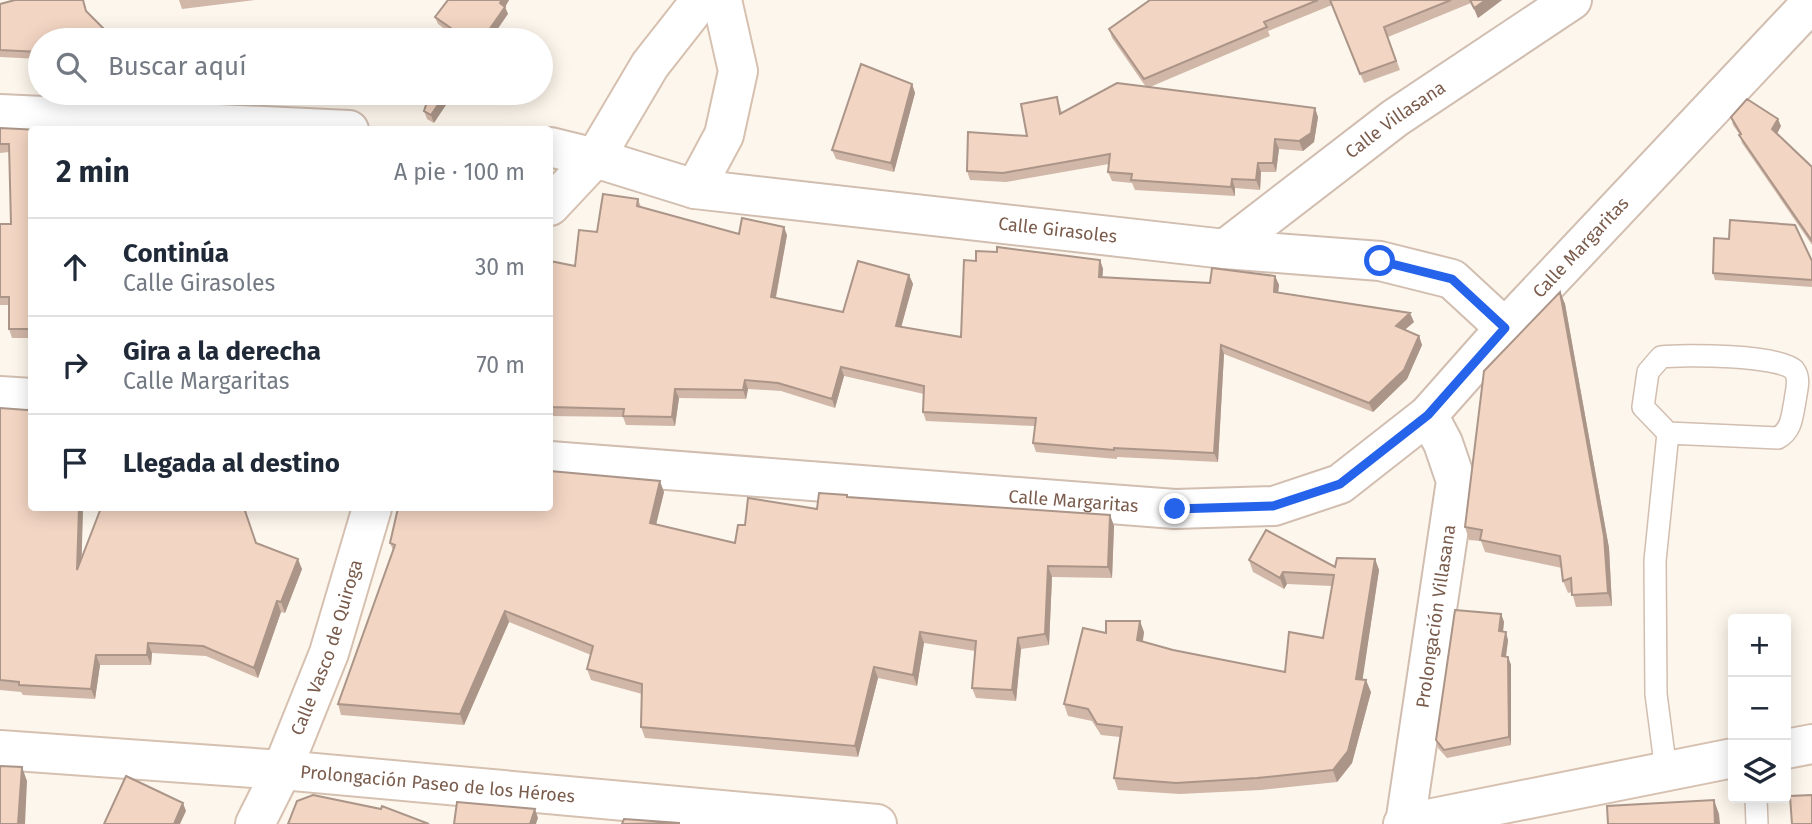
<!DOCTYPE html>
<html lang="es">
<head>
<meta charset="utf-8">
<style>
	body { margin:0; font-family:"Fira Sans",sans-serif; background:#f2f2f3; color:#1f2937 }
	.controls { position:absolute; right:21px; bottom:21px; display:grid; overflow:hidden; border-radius:7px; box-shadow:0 4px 18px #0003 }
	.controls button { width:63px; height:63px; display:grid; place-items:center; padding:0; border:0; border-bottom:2px solid #e0e1e3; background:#fff; color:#1f2937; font:35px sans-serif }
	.stop { position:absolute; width:21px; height:21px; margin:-16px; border:5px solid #2563eb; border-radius:50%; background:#fff }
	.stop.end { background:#2563eb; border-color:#fff; box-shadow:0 2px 7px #0008 }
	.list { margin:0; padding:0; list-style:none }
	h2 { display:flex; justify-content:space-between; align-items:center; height:91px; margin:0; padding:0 28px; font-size:30px }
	h2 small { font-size:23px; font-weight:400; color:#747a83 }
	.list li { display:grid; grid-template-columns:46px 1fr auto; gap:21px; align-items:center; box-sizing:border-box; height:98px; padding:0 28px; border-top:2px solid #e0e1e3 }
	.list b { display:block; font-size:26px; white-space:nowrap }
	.list p { margin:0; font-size:23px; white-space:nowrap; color:#747a83 }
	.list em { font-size:23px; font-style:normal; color:#747a83 }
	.icon { flex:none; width:38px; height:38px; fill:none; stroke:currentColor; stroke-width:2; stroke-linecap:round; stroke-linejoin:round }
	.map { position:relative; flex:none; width:1812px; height:824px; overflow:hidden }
	.search { position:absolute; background:#fff; box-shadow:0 4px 18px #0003; left:28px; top:28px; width:525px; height:77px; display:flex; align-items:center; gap:18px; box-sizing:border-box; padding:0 24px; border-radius:38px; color:#747a83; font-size:26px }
	.panel { position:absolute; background:#fff; box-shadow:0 4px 18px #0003; left:28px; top:126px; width:525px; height:385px; border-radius:7px }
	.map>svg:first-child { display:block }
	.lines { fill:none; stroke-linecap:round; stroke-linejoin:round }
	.lane-casing { stroke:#d1beb0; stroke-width:24 }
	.street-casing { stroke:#d1beb0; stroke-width:42 }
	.secondary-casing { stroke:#d6c0b0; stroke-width:42 }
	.lane { stroke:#fff; stroke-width:21 }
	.street { stroke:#fff; stroke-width:38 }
	.secondary { stroke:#fff; stroke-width:38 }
	.wall { fill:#d1b7a8 }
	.shaded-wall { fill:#aa9588 }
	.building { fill:#f3d5c3; stroke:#aa9588; stroke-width:2 }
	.route { stroke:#2563eb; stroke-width:9 }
	.labels { text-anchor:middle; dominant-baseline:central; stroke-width:5; stroke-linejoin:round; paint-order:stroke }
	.street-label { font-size:18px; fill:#7a5c4d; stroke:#fffaf3 }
</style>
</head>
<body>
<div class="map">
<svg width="1812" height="824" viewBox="0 0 1812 824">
	<rect width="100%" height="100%" fill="#fdf6ec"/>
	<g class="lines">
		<g class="lane-casing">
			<path id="lane" d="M1666 771 1656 694 1655 561 1668 433 1643 407 1648 372 1661 357C1683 354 1780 355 1794 370 1801 379 1796 391 1795 401 1792 416 1792 430 1778 438L1668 433
				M1756 798 1757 824"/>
		</g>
		<g class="street-casing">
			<g id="street">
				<path d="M0 114 349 130"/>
				<path id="s1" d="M550 147 595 158 695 189 1225 249 1380 261 1452 279 1505 328"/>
				<path id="s2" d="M1225 249 1395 118 1572 0"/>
				<path d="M0 396 32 398"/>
				<path id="s3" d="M550 461 1175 509 1274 506 1340 484 1428 415 1505 328 1812 2"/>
				<path id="s4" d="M1405 824 1456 481 1443 443 1428 415"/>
			</g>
		</g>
		<g class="secondary-casing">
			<g id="secondary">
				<path d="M695 189 724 135 738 71 722 0"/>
				<path d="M550 206 595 158 650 65 701 0"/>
				<path d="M1786 749 1812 744"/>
				<path id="s5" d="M0 750 282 770 877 824"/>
				<path id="s6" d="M255 824 282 770 329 653 372 508"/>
				<path d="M1403 824 1733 758"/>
			</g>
		</g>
		<use href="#lane" class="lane"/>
		<use href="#street" class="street"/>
		<use href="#secondary" class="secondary"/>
	</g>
	<path class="wall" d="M179 0H255L182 9Z
		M448 0H509L505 7 508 14 450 33 438 24 435 17Z
		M1150 0H1502L1478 18 1471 3 1388 37 1400 70 1364 83 1332 5 1268 31 1270 36 1150 87 1318 117 1314 142 1303 151 1279 149 1276 172H1261L1260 190 1235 188V196L1135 190 1132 183 1112 181 1108 172 1109 164 1006 182 970 180 967 171 1027 136 1057 97 1062 113 1146 87 1112 38 1109 29Z
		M0 4 40 40V59L0 57Z
		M912 84 915 93 894 172 836 159 832 150Z
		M430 93 434 123 427 119 424 111Z
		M1731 117 1781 126 1777 134 1812 167V245L1742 143 1740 135 1733 125Z
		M0 128 32 130V338H12L9 329V305H0V224H11L9 152 0 153Z
		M638 199 641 207 739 234 787 235 776 298 843 312 909 275 913 284 901 327 961 337 976 261 1100 260 1103 269 1102 277 1210 283 1275 276 1279 285 1278 293 1414 322 1405 329 1419 336 1422 345 1407 379 1373 412 1224 354 1218 462 1117 457V459L1036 452 1033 443 1035 426 926 421 923 412 924 394 844 376 835 408 781 391 748 389 746 399 679 398 675 426 626 425 623 417 550 416V261L575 266 597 232Z
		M1812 261V287L1715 280 1713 273Z
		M1560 292 1565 304 1609 548 1612 606 1576 607 1572 592 1568 593 1563 581 1562 568 1485 552 1481 541 1469 540 1465 527Z
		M0 408 83 508 81 559 256 543 302 569 285 613 281 612 258 678 206 656 152 653 151 665H100L95 699 23 695 21 692 0 690Z
		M664 492 656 524 735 543 745 525 817 509 848 497 1110 515 1114 526 1112 578 1052 577 1049 645 1021 649 1016 701 976 698 972 688 975 651 924 643 917 686 878 678 858 757 645 738 641 727 642 694 591 680 587 669 591 655 509 622 464 725 341 715 338 704 393 550 390 543Z
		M1375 559 1379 570 1362 680 1371 692 1352 763 1337 782 1261 790 1180 794 1118 790 1114 778 1120 737 1101 735 1092 721 1068 716 1064 704 1106 633 1144 632 1143 641 1173 650 1285 672 1323 638 1332 586 1287 584 1284 589 1253 572 1249 560 1335 567Z
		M1501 614 1504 622 1503 632 1508 640 1506 657H1508L1511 665V745L1447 758 1438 748 1436 740Z"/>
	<path class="shaded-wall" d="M502 0H509L505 7 508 14 490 40H482Z
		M1486 0H1502L1478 18 1474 8Z
		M912 84 915 93 894 172 891 163Z
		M446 93H454L434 123 431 115Z
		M1315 108 1318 117 1314 142 1303 151 1299 141Z
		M1778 119 1781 126 1775 137 1772 129Z
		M1275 139 1279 149 1276 172 1273 163Z
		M1258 163 1261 172 1260 190 1256 180Z
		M1232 179 1235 188V196L1231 187Z
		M784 227 787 235 774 306 771 297Z
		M1100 260 1103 269 1102 286 1099 277Z
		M909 275 913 284 899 335 896 326Z
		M1275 276 1279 285 1277 301 1274 292Z
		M1560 292 1565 304 1609 548 1612 606 1608 593Z
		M1410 313 1414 322 1400 334 1396 326Z
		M1419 336 1422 345 1407 379 1373 412 1369 403Z
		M1221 345 1224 354 1218 462 1214 453Z
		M841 367 844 376 835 408 832 399Z
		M745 380 748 389 746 399 743 390Z
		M675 389 679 398 675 426 672 417Z
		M660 481 664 492 654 533 650 523Z
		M79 508H83L81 581 77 570Z
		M1110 515 1114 526 1112 578 1108 567Z
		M298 559 302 569 285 613 281 602Z
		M1375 559 1379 570 1361 690 1356 679Z
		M1048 566 1052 577 1049 645 1045 634Z
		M1283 572 1287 584 1284 589 1280 578Z
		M277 601 281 612 258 678 254 668Z
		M505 611 509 622 464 725 460 714Z
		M1501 614 1504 622 1502 639 1499 631Z
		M1140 621 1144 632 1141 651 1137 640Z
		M920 632 924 643 917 686 913 675Z
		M1506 632 1508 640 1505 663 1502 656Z
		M1018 638 1021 649 1016 701 1012 690Z
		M148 643 152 653 151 665 147 655Z
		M96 655 100 665 95 699 91 689Z
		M1508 657 1511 665V745L1509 737Z
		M874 667 878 678 858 757 855 746Z
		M1366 680 1371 692 1352 763 1337 782 1333 770Z
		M22 767 27 781 25 824H18Z
		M1714 800 1719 814 1720 824H1715Z
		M183 803 186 811 180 824H174Z
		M535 809 538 818 536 824H530Z"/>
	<path class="building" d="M15 0H83L86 11 115 40H40V52L0 50V4Z
		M448 0H502L500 3 505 7 482 40H448L452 29 435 17Z
		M1150 0H1318L1264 22 1267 27 1144 79 1109 29Z
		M1330 0H1451L1384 27 1396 61 1360 74Z
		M1470 0H1486L1474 8Z
		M861 64 912 84 891 163 832 150Z
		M1117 83 1315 108 1311 133 1299 141 1275 139 1273 163H1258L1256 180 1232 179 1231 187 1131 180 1132 174 1108 172 1110 154 1003 173 967 171 968 132 1027 136 1021 104 1057 97 1060 114Z
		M430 93H446L431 115 424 111Z
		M1747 99 1778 119 1772 129 1812 167V241L1739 135 1741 134 1731 117Z
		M0 128 40 130H32V329H9V297H0V224H11L9 144H0Z
		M603 194 638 199 637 206 739 234 742 218 784 227 771 297 843 312 858 261 909 275 896 326 961 337 964 260 976 261V251L997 252V247L1100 260 1099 277 1210 283 1212 268 1275 276 1274 292 1410 313 1396 326 1419 336 1404 370 1369 403 1221 345 1214 453 1114 448V450L1033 443 1036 418 923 412 924 386 841 367 832 399 778 383 745 380 743 390 675 389 672 417 623 416 624 409 550 407V261L575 266 579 230 597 232Z
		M1730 220 1795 225 1812 261V280L1713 273 1714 238 1729 239Z
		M1560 292 1604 536 1608 593 1572 595 1571 578 1563 581 1560 556 1480 540 1482 530 1465 527 1484 371Z
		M0 408 27 410 32 409V508H79L77 570 101 508H244L256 543 298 559 281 602 277 601 254 668 203 646 148 643 147 655H96L91 689 19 685V682L0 680Z
		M550 471 660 481 650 523 735 543 738 525H745L748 498 817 509 819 493 847 495V497L1110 515 1108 567 1048 566 1045 634 1018 638 1012 690 972 688 976 641 920 632 913 675 874 667 855 746 641 727 642 684 587 669 593 646 505 611 460 714 338 704 395 545 390 543 398 508H550Z
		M1266 530 1335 567 1337 558 1375 559 1356 679 1366 680 1348 751 1333 770 1257 778 1176 783 1114 778 1122 727 1097 724 1088 709 1064 704 1083 628 1106 633V621H1140L1137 640 1173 650 1285 672 1289 632 1323 638 1334 575 1283 572 1280 578 1249 560Z
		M1455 610 1501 614 1499 631 1506 632 1502 656 1508 657 1509 737 1444 750 1436 740Z
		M0 766 22 767 18 824H0Z
		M126 776 183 803 174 824H104Z
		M313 795 381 809 382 806 429 824H288L297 801Z
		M1812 795V824H1792L1790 796Z
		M1714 800 1715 824H1608L1607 806Z
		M457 802 535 809 530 824H454Z
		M624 819 680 823 622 824Z"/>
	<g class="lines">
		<path class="route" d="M1175 509 1273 506 1340 484 1428 415 1505 328 1452 279 1380 261"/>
	</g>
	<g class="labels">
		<g class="street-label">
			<text stroke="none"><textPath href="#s2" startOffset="214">Calle Villasana</textPath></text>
			<text stroke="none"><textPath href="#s1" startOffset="516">Calle Girasoles</textPath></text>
			<text stroke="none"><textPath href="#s3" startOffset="1134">Calle Margaritas</textPath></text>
			<text stroke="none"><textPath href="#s3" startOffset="525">Calle Margaritas</textPath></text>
			<text stroke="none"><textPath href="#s4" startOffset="210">Prolongación Villasana</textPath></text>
			<text stroke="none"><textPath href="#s6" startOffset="191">Calle Vasco de Quiroga</textPath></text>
			<text stroke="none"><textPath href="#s5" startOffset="439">Prolongación Paseo de los Héroes</textPath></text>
		</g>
	</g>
</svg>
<div class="controls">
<button>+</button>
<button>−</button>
<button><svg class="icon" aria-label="layers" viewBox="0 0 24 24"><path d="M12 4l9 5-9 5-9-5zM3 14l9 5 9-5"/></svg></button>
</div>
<div class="stop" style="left:1380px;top:261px"></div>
<div class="stop end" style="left:1175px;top:509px"></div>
<div class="search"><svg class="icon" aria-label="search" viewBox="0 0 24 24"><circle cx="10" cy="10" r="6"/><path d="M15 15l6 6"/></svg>Buscar aquí</div>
<section class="panel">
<h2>2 min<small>A pie · 100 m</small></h2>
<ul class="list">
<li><svg class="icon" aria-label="ahead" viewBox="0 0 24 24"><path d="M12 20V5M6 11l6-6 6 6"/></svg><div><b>Continúa</b><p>Calle Girasoles</p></div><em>30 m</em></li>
<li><svg class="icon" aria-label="right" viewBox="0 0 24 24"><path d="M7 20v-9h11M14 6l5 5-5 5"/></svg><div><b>Gira a la derecha</b><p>Calle Margaritas</p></div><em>70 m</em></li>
<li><svg class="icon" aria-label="arrive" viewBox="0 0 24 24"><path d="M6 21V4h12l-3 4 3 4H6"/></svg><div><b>Llegada al destino</b></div></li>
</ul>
</section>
</div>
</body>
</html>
